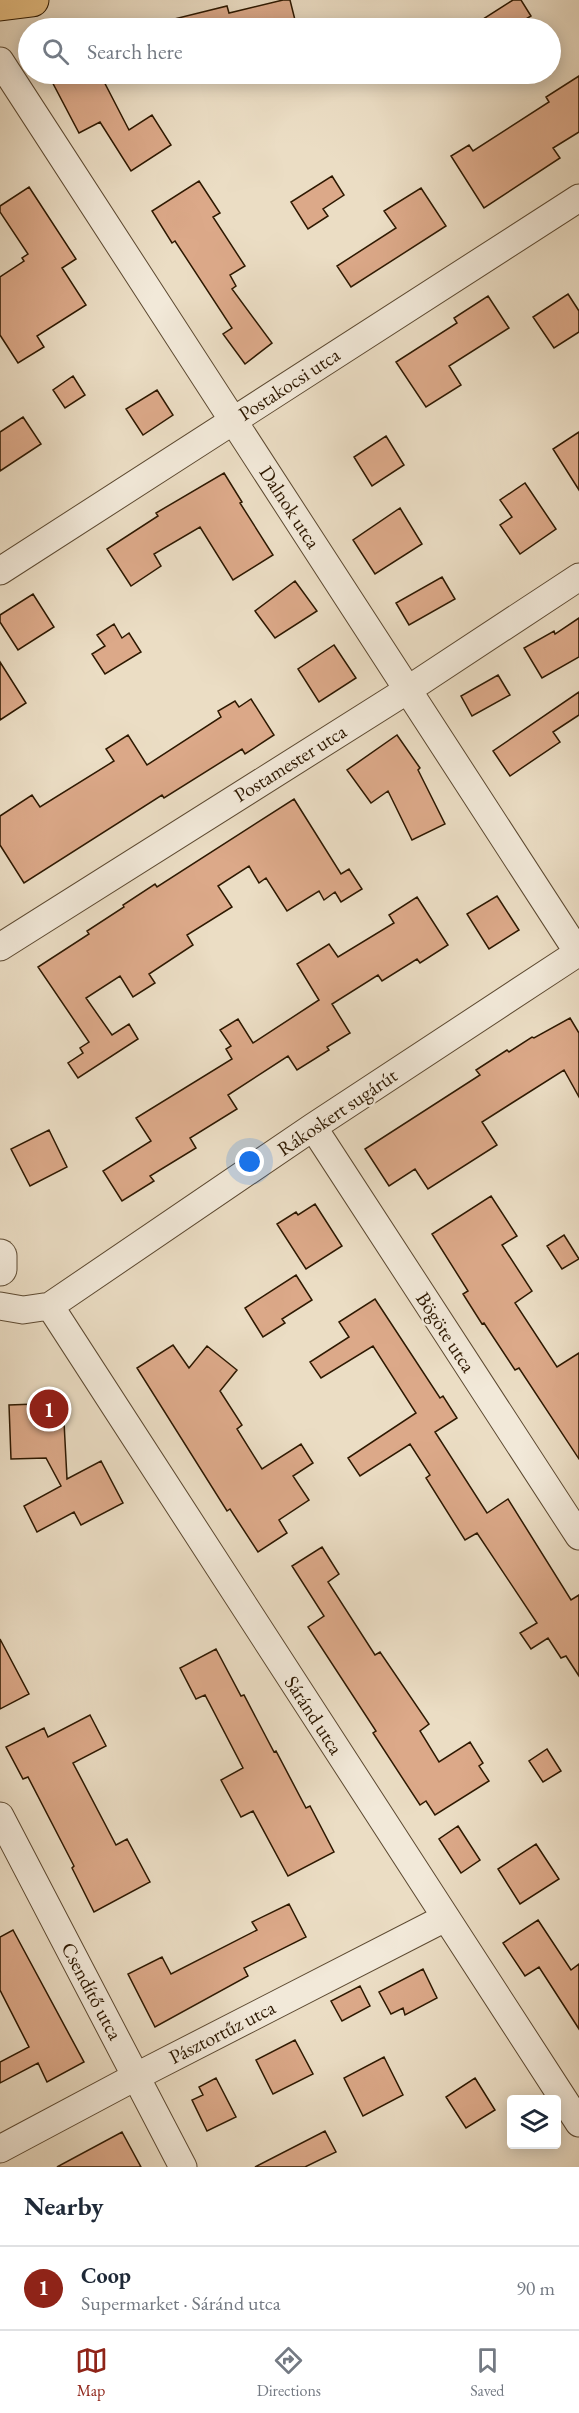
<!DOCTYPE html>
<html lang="en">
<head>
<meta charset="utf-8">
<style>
	body { margin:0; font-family:"EB Garamond",serif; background:#f6f6f7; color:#1f2937 }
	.controls { position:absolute; right:18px; bottom:18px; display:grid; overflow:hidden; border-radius:6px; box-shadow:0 3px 15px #0003 }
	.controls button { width:54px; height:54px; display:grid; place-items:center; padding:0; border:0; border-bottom:2px solid #e0e1e3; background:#fff; color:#1f2937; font:30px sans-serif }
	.you { position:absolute; left:250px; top:1162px; width:21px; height:21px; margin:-15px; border:4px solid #fff; border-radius:50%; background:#1a73e8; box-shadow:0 0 0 9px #1a73e833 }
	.badge { display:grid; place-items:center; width:39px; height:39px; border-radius:50%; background:#8f2418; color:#fff; font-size:20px; font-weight:700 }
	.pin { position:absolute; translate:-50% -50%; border:3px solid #fff; box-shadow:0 2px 6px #0006 }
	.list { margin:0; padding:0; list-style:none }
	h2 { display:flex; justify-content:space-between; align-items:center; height:78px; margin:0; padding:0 24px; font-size:26px }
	h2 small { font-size:20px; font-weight:400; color:#747a83 }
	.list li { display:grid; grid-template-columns:39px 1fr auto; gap:18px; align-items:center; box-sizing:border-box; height:84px; padding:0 24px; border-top:2px solid #e0e1e3 }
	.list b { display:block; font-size:22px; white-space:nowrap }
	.list p { margin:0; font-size:20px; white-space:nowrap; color:#747a83 }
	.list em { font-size:20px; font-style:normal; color:#747a83 }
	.icon { flex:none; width:33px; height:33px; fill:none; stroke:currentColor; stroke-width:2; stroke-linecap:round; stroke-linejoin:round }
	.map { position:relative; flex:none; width:579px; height:2167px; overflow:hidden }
	.search { position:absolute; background:#fff; box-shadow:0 3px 15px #0003; left:18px; right:18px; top:18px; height:66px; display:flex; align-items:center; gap:15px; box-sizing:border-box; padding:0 21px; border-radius:33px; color:#747a83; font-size:22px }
	.sheet { height:162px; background:#fff }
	nav { display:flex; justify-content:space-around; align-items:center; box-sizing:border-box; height:84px; border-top:2px solid #e0e1e3; background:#fff; font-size:16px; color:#747a83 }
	nav a { display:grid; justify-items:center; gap:3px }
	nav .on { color:#8f2418 }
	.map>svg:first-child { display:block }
	.building { fill:#dca989; stroke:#2d1800; stroke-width:1.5 }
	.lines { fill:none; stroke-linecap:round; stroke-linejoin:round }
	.minor-casing { stroke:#5c4931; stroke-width:29 }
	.tertiary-casing { stroke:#5c4931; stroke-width:35 }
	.primary-casing { stroke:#2d1800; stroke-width:35 }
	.minor { stroke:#f2e9d9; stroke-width:27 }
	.tertiary { stroke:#f2e9d9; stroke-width:33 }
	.primary { stroke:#e6be82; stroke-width:33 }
	.labels { text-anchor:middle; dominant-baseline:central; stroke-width:4.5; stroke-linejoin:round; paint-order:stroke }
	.street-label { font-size:20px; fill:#2d1800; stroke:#f2e9d9 }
</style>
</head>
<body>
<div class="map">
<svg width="579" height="2167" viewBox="0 0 579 2167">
	<rect width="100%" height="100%" fill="#ebddc4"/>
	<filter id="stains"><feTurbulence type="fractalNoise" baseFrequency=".00333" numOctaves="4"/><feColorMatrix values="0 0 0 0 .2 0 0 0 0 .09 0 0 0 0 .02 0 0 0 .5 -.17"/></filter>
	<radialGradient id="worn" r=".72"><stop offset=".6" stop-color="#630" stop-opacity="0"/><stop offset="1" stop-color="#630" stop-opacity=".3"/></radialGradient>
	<path class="building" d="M283 0H290L297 28H167L166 21 227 6 229 13Z
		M513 0H521L531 16 511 28H469Z
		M48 74H100L129 130 152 115 171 145 131 171 100 122 79 133Z
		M579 76V132L553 148 560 158 484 208 451 156 469 145 473 151 549 102 546 97Z
		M332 176 344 195 323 209 328 216 308 229 291 202Z
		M199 181 220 213 213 217 245 266 230 275 236 286 232 289 272 343 245 364 223 334 232 328 175 241 172 243 152 211Z
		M29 187 76 259 62 268 86 305 37 336 44 347 18 363 0 335V277L24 261 22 258 28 254 0 212V206Z
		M421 188 446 226 351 287 337 266 396 228 384 211Z
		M568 294 579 311V332L554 348 533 317Z
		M488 296 509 328 449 366 461 385 426 407 396 362 457 323 454 318Z
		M73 376 85 395 65 408 53 390Z
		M157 390 173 415 143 435 126 409Z
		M23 417 41 444 0 471V432Z
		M579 432V490L553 449Z
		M386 436 404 465 372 486 354 457Z
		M224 473 242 502 240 503 273 555 233 580 200 527 154 554 161 566 131 586 107 549 158 516 156 513Z
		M525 483 556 529 520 554 500 525 512 517 500 500Z
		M400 508 422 544 375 574 353 540Z
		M442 577 455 599 409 625 396 603Z
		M295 581 317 611 275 638 255 611Z
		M33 594 54 627 18 650 0 622V615Z
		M579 618V657L542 678 524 648 554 631 555 634Z
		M114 624 122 638 129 633 141 652 105 674 92 654 105 646 97 635Z
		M334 645 356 678 319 702 298 669Z
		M0 662 26 703 0 720Z
		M498 675 510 695 472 716 461 696Z
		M579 692V715L553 732 560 742 510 776 493 751Z
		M251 699 274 735 245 754 242 749 164 798 162 795 24 883 0 845V816L32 795 40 807 114 761 106 749 128 735 147 765 221 717 218 711 235 701 239 707Z
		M397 735 420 768 418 770 445 824 412 840 388 791 371 803 347 770Z
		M294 799 341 874 349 869 362 889 341 902 335 892 324 900 319 891 287 911 266 878 259 883 249 866 218 886 232 907 187 935 193 945 149 974 155 983 133 997 120 976 86 998 112 1035 129 1024 138 1039 78 1078 68 1063 83 1053 80 1048 89 1042 38 967 89 934 87 931 124 907 123 905 155 884 157 887Z
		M497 896 519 930 489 949 467 914Z
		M417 897 448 945 420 963 417 959 382 981 378 975 332 1004 350 1033 327 1047 329 1050 297 1070 288 1056 228 1095 237 1109 190 1138 196 1148 150 1176 154 1181 122 1201 103 1171 151 1141 136 1118 232 1059 226 1049 231 1046 220 1030 238 1019 253 1043 319 1000 297 964 329 944 338 957 394 923 389 915Z
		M570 1018 579 1033V1097L564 1070 482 1122 497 1145 428 1189 415 1169 389 1186 365 1149 480 1075 476 1070 507 1050 509 1052 532 1037 534 1038Z
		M49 1130 67 1167 30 1186 11 1149Z
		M491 1196 517 1236 502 1245 532 1291 515 1303 557 1367 579 1353V1459L519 1368 515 1370 484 1323 482 1324 463 1294 468 1291 432 1234Z
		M315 1204 342 1246 306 1269 277 1224 296 1212 298 1215Z
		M564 1235 579 1259 562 1269 547 1246Z
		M296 1275 312 1300 282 1319 285 1323 263 1337 245 1308Z
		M375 1299 440 1398 443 1396 457 1418 435 1432 487 1513 508 1499 571 1600 579 1595V1676L566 1656 561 1658 548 1638 531 1649 520 1633 537 1623 477 1533 465 1540 426 1478 430 1475 410 1444 360 1476 348 1458 416 1413 373 1346 321 1378 310 1362 349 1337 339 1322Z
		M173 1345 189 1368 207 1346 237 1370 220 1391 242 1425 237 1429 262 1469 301 1444 313 1463 293 1476 309 1500 279 1520 287 1533 258 1552 230 1509 227 1511 137 1368Z
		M63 1403 67 1479 101 1461 123 1503 81 1525 74 1512 37 1532 24 1506 61 1486 46 1458 11 1459 9 1405Z
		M322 1547 339 1574 328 1582 375 1655 380 1652 429 1724 420 1731 439 1762 470 1742 483 1763 479 1766 489 1781 435 1815 426 1801 420 1805 373 1733 376 1731 308 1627 324 1616 292 1566Z
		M0 1639 29 1694 0 1709Z
		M216 1649 241 1696 244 1695 274 1752 276 1751 306 1808 310 1806 334 1852 288 1876 253 1811 241 1817 221 1780 243 1768 205 1695 196 1699 180 1668Z
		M90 1715 106 1746 73 1763 116 1845 127 1839 150 1882 94 1912 72 1868 74 1866 28 1777 23 1779 6 1747 44 1728 48 1737Z
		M547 1749 561 1771 543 1782 529 1761Z
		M458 1826 480 1860 461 1873 439 1839Z
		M536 1844 559 1879 520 1904 498 1869Z
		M289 1904 306 1937 244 1968 248 1976 155 2027 128 1974 162 1957 171 1974 257 1930 252 1922Z
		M538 1920 571 1970 579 1964V2029L539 1967 525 1976 503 1943Z
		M13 1930 84 2062 47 2082 38 2063 0 2083V2062L29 2047 0 1990V1937Z
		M423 1969 437 1998 405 2015 403 2008 391 2014 379 1992Z
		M360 1986 370 2006 342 2021 331 2001Z
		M295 2040 313 2074 273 2094 256 2060Z
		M384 2057 403 2095 363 2116 344 2078Z
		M216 2078 236 2117 207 2131 192 2100 203 2095 199 2087Z
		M475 2078 495 2110 466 2128 446 2097Z
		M325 2131 336 2152 305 2167H255Z
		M122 2132 141 2167H57Z"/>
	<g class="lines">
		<g class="minor-casing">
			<path id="minor" d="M0 61 579 954
				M0 571 579 198
				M0 947 409 689 579 577
				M313 1127 579 1536
				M0 1306 23 1310 50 1306 313 1127 579 952
				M50 1306 579 2123
				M0 1816 183 2167
				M0 2149 137 2076 445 1918"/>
		</g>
		<g class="tertiary-casing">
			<path id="tertiary" d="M0 1256V1269"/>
		</g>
		<g class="primary-casing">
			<path id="primary" d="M0 4 32 0"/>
		</g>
		<use href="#minor" class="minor"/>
		<use href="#tertiary" class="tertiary"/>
		<use href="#primary" class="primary"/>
	</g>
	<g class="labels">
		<g class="street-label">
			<text transform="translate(289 384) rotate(-33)">Postakocsi utca</text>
			<text transform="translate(290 507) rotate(57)">Dalnok utca</text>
			<text transform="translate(290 763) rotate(-32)">Postamester utca</text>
			<text transform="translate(337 1112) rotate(-34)">Rákoskert sugárút</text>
			<text transform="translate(446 1332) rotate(57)">Bögöte utca</text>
			<text transform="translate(314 1715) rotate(57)">Sáránd utca</text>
			<text transform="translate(92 1991) rotate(62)">Csendítő utca</text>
			<text transform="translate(222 2032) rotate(-27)">Pásztortűz utca</text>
		</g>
	</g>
	<rect width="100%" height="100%" filter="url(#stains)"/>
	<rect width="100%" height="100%" fill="url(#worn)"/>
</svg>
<div class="controls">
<button><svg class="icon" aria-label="layers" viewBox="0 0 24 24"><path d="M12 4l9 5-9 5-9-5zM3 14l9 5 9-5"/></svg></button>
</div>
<div class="you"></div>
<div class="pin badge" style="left:49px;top:1409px">1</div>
<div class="search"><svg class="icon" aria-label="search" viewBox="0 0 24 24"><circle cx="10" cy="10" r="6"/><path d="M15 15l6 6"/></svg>Search here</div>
</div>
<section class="sheet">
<h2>Nearby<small></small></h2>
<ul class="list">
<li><span class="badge">1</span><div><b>Coop</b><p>Supermarket · Sáránd utca</p></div><em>90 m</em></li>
</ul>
</section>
<nav>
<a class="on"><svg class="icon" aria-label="map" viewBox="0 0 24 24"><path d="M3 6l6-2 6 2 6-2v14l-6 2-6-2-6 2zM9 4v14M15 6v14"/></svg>Map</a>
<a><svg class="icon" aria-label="directions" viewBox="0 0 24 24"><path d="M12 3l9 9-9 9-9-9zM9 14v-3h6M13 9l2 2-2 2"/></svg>Directions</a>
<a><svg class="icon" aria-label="saved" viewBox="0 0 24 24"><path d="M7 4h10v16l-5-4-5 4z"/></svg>Saved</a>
</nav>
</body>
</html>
